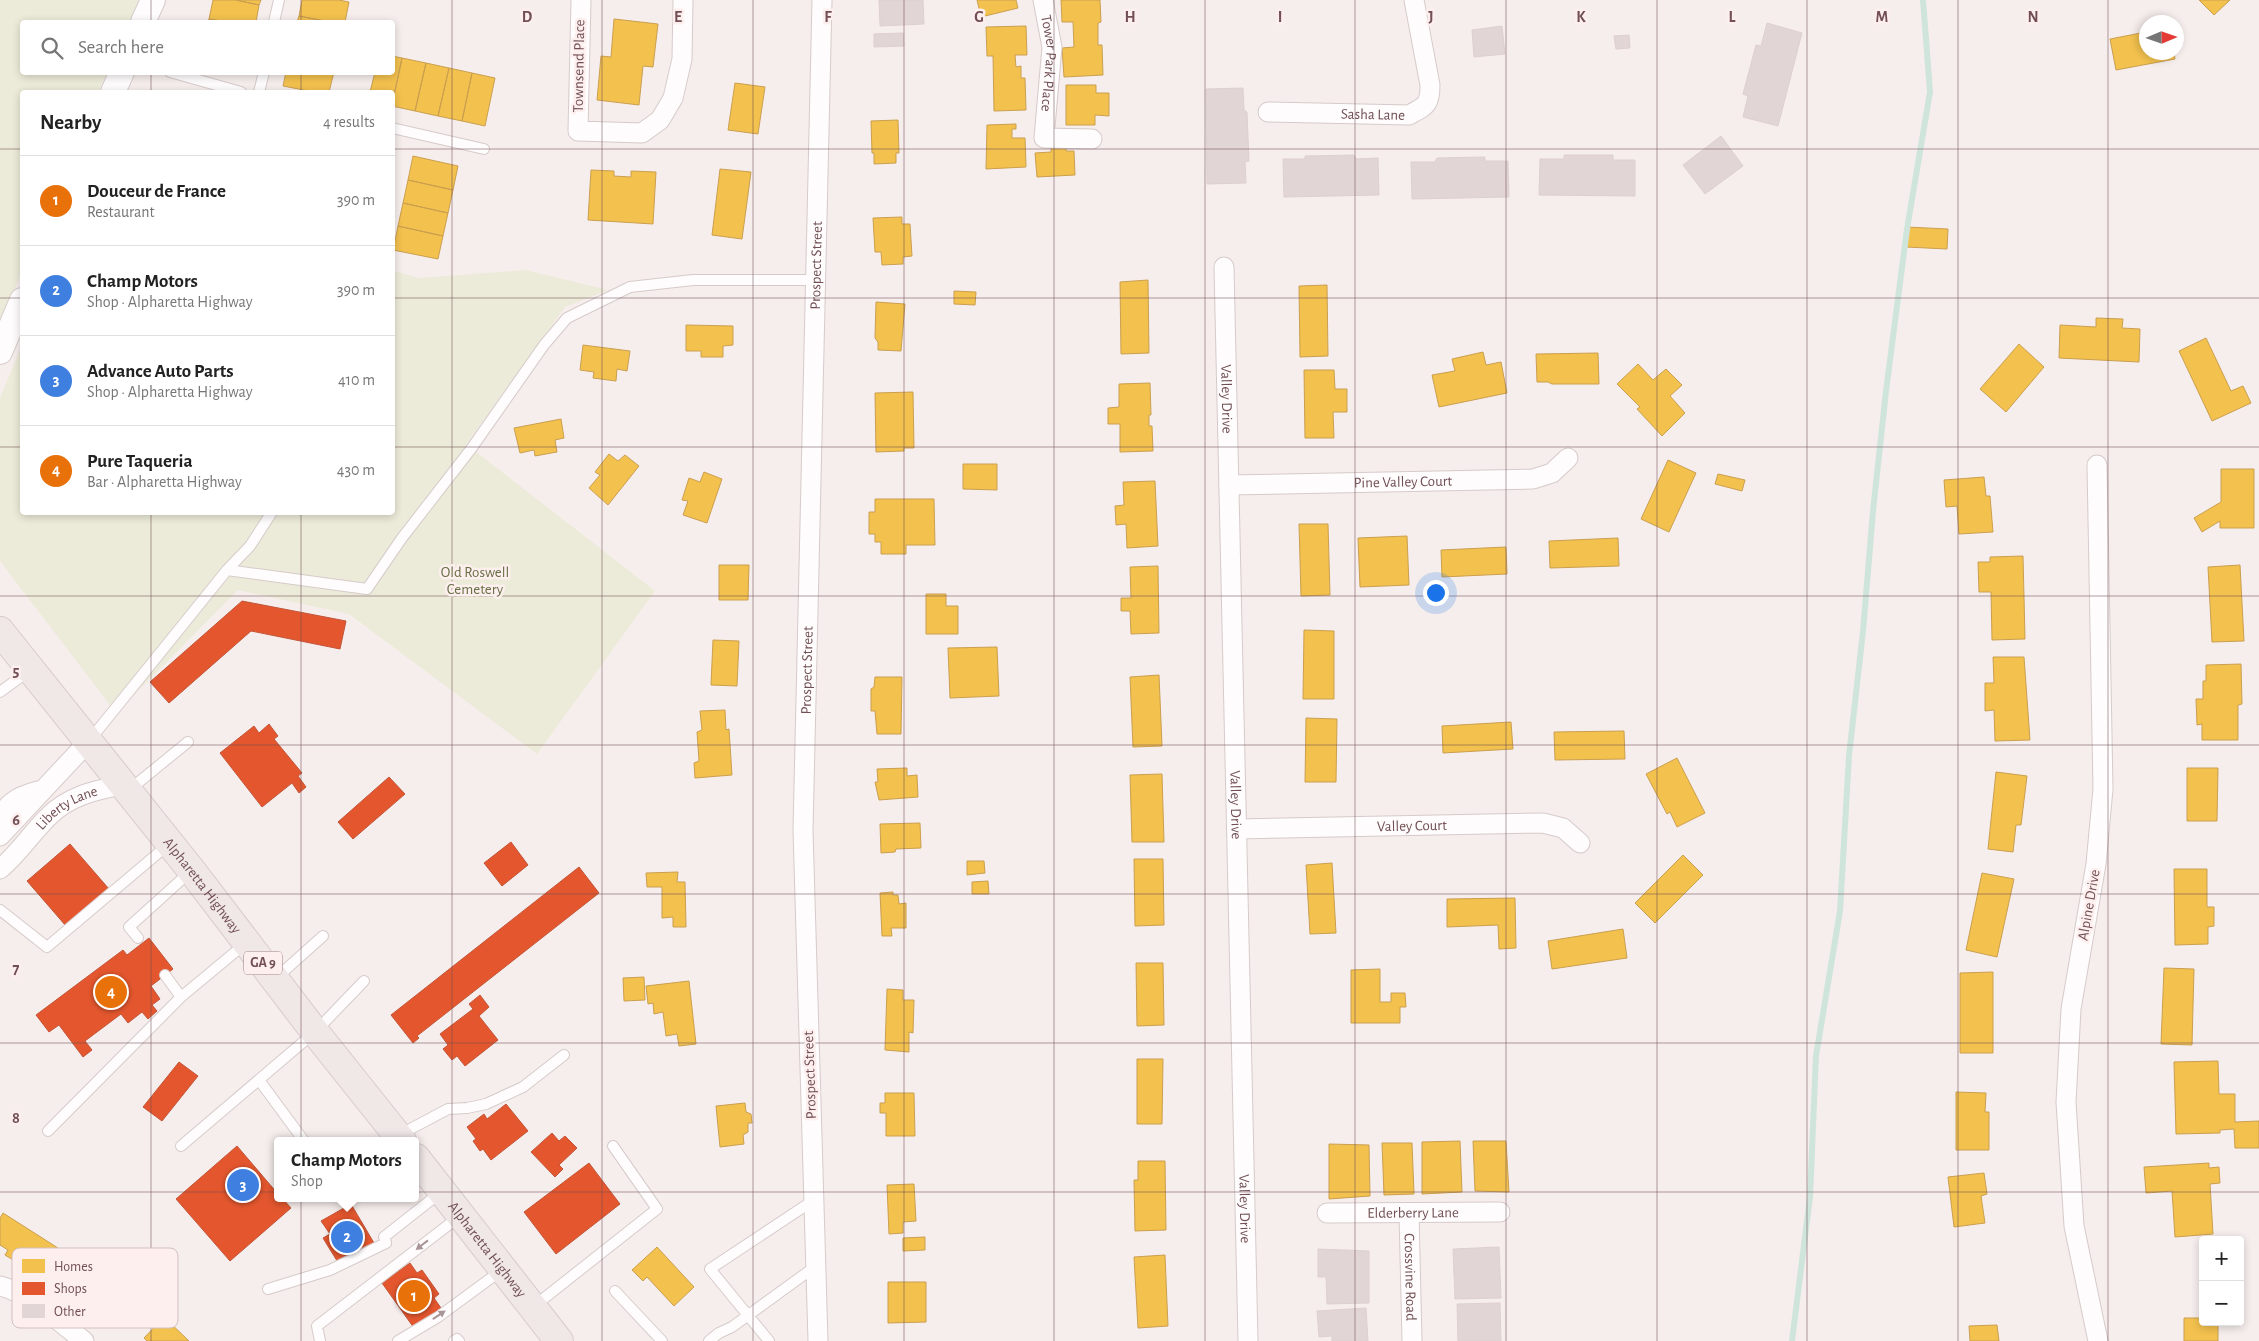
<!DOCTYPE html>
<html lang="en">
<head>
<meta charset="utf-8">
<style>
	body { margin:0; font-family:"Alegreya Sans",sans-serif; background:#f6f6f6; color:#222 }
	.controls { position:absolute; right:15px; bottom:15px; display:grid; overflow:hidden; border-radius:5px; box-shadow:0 2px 8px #0003 }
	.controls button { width:45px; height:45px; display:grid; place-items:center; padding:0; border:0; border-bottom:1px solid #e0e0e0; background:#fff; color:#222; font:25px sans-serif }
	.compass { position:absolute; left:2139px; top:15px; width:45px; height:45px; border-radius:50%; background:#fff; box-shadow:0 2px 8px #0003; rotate:88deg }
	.you { position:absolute; left:1435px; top:592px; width:18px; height:18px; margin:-12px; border:4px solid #fff; border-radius:50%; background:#1a73e8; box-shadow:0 0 0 8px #1a73e833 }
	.badge { display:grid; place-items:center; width:32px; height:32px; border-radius:50%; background:#a08789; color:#fff; font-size:16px; font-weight:700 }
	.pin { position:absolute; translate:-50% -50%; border:2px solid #fff; box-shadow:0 1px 5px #0006 }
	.popup { position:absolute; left:274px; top:1137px; width:145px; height:65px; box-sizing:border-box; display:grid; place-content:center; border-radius:5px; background:#fff; filter:drop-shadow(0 1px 4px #0005); font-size:16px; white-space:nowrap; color:#767676 }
	.popup b { font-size:19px; color:#222 }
	.popup::after { content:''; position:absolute; left:50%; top:100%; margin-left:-10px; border:10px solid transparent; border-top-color:#fff }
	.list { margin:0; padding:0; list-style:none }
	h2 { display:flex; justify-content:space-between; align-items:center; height:65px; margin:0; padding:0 20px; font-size:21px }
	h2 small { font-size:16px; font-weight:400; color:#767676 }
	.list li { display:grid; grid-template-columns:32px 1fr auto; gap:15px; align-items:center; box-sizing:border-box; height:90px; padding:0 20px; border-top:1px solid #e0e0e0 }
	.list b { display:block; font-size:19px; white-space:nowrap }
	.list p { margin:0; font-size:16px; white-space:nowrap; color:#767676 }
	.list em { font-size:16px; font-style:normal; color:#767676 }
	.icon { flex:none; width:28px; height:28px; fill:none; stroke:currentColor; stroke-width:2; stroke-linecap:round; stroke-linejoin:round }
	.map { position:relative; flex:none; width:2259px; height:1341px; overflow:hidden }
	.search { position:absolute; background:#fff; box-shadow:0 2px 8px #0003; left:20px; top:20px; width:375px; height:55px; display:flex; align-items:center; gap:12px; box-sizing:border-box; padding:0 18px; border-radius:5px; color:#767676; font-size:19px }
	.panel { position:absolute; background:#fff; box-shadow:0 2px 8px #0003; left:20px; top:90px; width:375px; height:425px; border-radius:5px }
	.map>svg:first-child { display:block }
	.green { fill:#ecead8 }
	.homes { fill:#f2c14e; stroke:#cb9f50 }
	.shops { fill:#e4572e; stroke:#c25539 }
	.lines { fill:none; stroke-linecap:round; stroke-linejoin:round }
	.stream { stroke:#cfe5dc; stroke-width:6 }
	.building { fill:#e2d5d6; stroke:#ded0d0 }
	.service-casing { stroke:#d6cbca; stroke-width:12 }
	.minor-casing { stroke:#d6cbca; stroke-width:21 }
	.tertiary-casing { stroke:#d6cbca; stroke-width:26 }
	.trunk-casing { stroke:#d7cbcc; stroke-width:30 }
	.service { stroke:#fefcfc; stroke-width:10 }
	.minor { stroke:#fefcfc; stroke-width:19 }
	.tertiary { stroke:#fefcfc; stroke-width:24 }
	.trunk { stroke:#f0e7e7; stroke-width:28 }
	.oneway { fill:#a99497 }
	.grid { fill:none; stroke:#714f54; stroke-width:1; stroke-opacity:0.55 }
	.labels { text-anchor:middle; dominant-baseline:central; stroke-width:5; stroke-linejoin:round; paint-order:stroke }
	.shield { fill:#fdefee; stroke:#9b7f82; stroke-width:1 }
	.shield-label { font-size:14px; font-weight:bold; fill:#714f54 }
	.street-label { font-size:15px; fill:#714f54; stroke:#fdefee }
	.park-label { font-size:15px; fill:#676f45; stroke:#fdefee }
	.key { fill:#fdefee; stroke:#d3bfc0; stroke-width:1 }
	.key-label { font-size:14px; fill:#714f54 }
	.grid-label { font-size:16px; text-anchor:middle; font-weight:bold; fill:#714f54; stroke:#fdefee; stroke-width:5; stroke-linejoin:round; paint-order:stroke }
</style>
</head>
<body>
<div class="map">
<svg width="2259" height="1341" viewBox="0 0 2259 1341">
	<rect width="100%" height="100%" fill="#f6eeec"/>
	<path class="green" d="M0 0H138L129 22H22V72L107 73 98 92H22V271L0 323Z
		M526 270 608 290 565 307 466 444 655 591 537 754 349 614 238 590 116 713 0 561V398L22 345V512H392L393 271 420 278Z"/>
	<path class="homes" d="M213 0H236L259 5 256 22H227L209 19Z
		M236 0H261L259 5Z
		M302 0H339L349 2 345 22H330L299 16Z
		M977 0H1016L1018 8 981 17Z
		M1061 0H1100L1101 22 1098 23V45H1102L1103 75 1064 77 1062 48 1074 47 1073 22H1062Z
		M2199 0H2230L2214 15Z
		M299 16 330 22H297Z
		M209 19 227 22H208Z
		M614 19 658 24 653 67 643 66 639 105 597 100 601 56 611 57Z
		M1026 26 1027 55H1015L1016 67 1021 66V78H1025L1026 110 994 111 993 56H987L986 27Z
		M2146 30V52H2174L2175 59 2116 70 2110 39 2146 32Z
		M392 56 402 58 392 104V92H370L375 72H392Z
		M402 58 426 63 415 111 392 106Z
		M426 63 449 68 438 116 415 111Z
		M449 68 472 73 462 121 438 116Z
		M286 72H334L329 92H314L283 86Z
		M472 73 495 78 485 126 462 121Z
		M735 83 765 87 758 134 728 130Z
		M1066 85H1096V93H1109V116L1095 115V125H1066Z
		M898 120 899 153H896V163L874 164V153H872L871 121Z
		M1016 124V129H1012V138H1025L1026 167 986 169 987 125Z
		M1066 145V151H1074L1075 175 1037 177 1035 153 1051 152V146Z
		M413 156 458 166 453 190 408 180Z
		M720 169 751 172 742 239 712 235Z
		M591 170 614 171V176L631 177V171L656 172 653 224 588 220Z
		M408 180 453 190 448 213 403 203Z
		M403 203 448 213 443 236 398 226Z
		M902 217V224H910L912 256 903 257V264L882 265 881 252H875L873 218Z
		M398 226 443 236 438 259 393 250Z
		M1907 227 1948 229 1947 249 1906 247Z
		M1148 280 1149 353 1121 354 1120 282Z
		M1327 285 1328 356 1300 357 1299 286Z
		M954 291 976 292 975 305 954 304Z
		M876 302 905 304 901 351 878 350V342L875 338Z
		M2096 318 2123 319 2122 328 2140 329 2139 362 2059 358 2060 325 2096 327Z
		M686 325 733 326V345L723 346V357H701V351H686Z
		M2206 338 2231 391 2243 386 2251 403 2212 421 2179 351Z
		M2019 344 2044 367 2006 412 1980 389Z
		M583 345 630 351 627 371 617 369 616 381 593 378 594 372 580 370Z
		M1483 352 1486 365 1501 362 1507 393 1439 407 1432 375 1455 371 1452 359Z
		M1598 353 1599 384H1552L1548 382H1537L1536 354Z
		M1638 364 1653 380 1666 369 1682 385 1670 396 1685 413 1662 436 1637 409 1640 407 1617 384Z
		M1304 370H1334L1335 389H1347V412H1333L1334 438H1305Z
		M1150 383 1151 415H1149V426H1152L1153 451 1120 452V424H1108V408L1119 407V384Z
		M913 392 914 448H904V451L876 452 875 393Z
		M561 419 564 438 555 440 557 452 535 456 534 450 520 453 514 428Z
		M609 454 618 461 625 455 639 466 608 505 589 488 600 475 595 472Z
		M1668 460 1696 473 1669 532 1641 519Z
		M963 464H997V490L963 489Z
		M2221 469H2254V528H2220V521L2202 532 2194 518 2221 502Z
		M704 472 722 479 707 523 683 515 688 501 682 500 689 478 700 482Z
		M1718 474 1745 480 1742 491 1715 484Z
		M1984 477 1986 496H1990L1993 532 1959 534 1957 506 1946 507 1944 480Z
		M1155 481 1158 546 1127 548 1126 524 1116 525 1115 506 1124 505 1123 482Z
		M875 499H934L935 545H906V554H881V542H875V534H869V512H875Z
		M1299 524H1328L1330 595 1301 596Z
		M1407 536 1409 585 1360 587 1358 538Z
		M1618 538 1619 566 1550 568 1549 541Z
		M1506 547 1507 574 1442 577 1441 550Z
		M2023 556 2025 639 1992 640 1991 592H1979L1978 562H1990V557Z
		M719 565H749L748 600H719Z
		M2240 565 2244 641 2212 642 2208 567Z
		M1158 566 1159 633 1131 634 1130 611H1121V598H1131L1130 567Z
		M926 594H946V606H958V634H926Z
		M1304 630 1334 631V699H1303Z
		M713 640 739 641 737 686 711 685Z
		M997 647 999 696 950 698 948 648Z
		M1993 657H2024L2030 740 1995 741 1994 710 1985 711V683H1994Z
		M2241 664 2242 704 2238 705V740H2202V724L2197 725 2196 699H2203V681H2206V665Z
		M1159 675 1162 746 1133 747 1130 677Z
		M875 677H902L901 734H877L875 711H871V689L874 687Z
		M725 710 726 730 729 729 732 775 695 778 694 763 699 761 697 732 702 730 700 711Z
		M1306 718 1337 719 1336 782H1305Z
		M1511 722 1513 749 1443 753 1442 726Z
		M1624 731 1625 759 1555 760 1554 732Z
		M1677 758 1705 813 1677 827 1670 812 1667 814 1646 774Z
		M907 768V776L917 775 918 797 879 800 875 782H878L877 769Z
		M2187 768H2218L2217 821H2187Z
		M1996 772 2027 776 2021 825H2016L2013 852 1988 849Z
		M1162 774 1164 842H1132L1130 775Z
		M920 823 921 848 896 849 895 852 881 853 880 824Z
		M1683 855 1703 875 1655 923 1635 903Z
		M1134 859H1163L1164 925 1135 926Z
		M967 861H984L985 873 967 875Z
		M1332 863 1336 933 1310 934 1306 865Z
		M2174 869H2207V907H2214V926L2208 927V944L2175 945Z
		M678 872 677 882H685L686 927H673V917L662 918V887H647L646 873Z
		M1982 873 2014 879 1997 957 1966 950Z
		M988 881 989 894H972V882Z
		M893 892V895H898L899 904 906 903V928H891L892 936H882L880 893Z
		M1515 898 1516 948 1499 949 1498 925 1447 927V899Z
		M1623 929 1627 958 1552 969 1548 941Z
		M1136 963H1163L1164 1025 1137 1026Z
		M2164 968 2194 969 2192 1045 2161 1044Z
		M1380 969V1002H1391V993H1405L1406 1007H1400V1023H1351V970Z
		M1993 972V1053H1960V973Z
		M644 977 645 1000 624 1001 623 978Z
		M689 981 696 1044 679 1046 677 1034 666 1036 663 1012 654 1014 653 1003 648 1004 646 986Z
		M887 989 903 990V1000H914L913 1033 909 1032V1052L885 1050Z
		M1137 1059H1163L1162 1124H1137Z
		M2218 1061 2219 1094H2235V1122L2259 1121V1148H2235L2234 1129 2220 1130V1133L2176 1134 2174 1062Z
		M1956 1092 1986 1093 1985 1112H1989V1150H1956Z
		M885 1093H914L915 1136H886V1113H880V1103H885Z
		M745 1103 746 1112 751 1114 752 1123H748V1132L743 1135 744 1144 720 1147 716 1106Z
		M1460 1141 1462 1192 1422 1194V1142Z
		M1473 1141H1506L1509 1192 1475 1191Z
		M1382 1143H1412L1414 1194 1384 1195Z
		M1329 1144 1369 1145 1370 1196 1329 1199Z
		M1138 1161H1165L1166 1230 1135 1231 1134 1180H1138Z
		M2209 1163V1168L2219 1167 2220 1183 2210 1184 2213 1234 2175 1237 2172 1191 2146 1193 2144 1167Z
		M1984 1173 1987 1194 1981 1196 1985 1223 1954 1227 1948 1177Z
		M914 1184 916 1221 903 1222V1233L889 1234 887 1185Z
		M3 1213 58 1248 42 1273 22 1261 20 1264 5 1255 8 1250 0 1245V1218Z
		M925 1237V1250L903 1251V1238Z
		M657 1247 694 1287 674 1306 647 1277 643 1281 632 1270Z
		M1165 1255 1168 1326 1138 1328 1134 1257Z
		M84 1263 138 1301 120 1326 101 1312 99 1316 84 1305 87 1301 67 1288Z
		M888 1282H926V1322L888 1323Z
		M164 1317 189 1341H147L144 1338Z
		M2184 1318H2203V1322H2218V1341H2184Z
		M1997 1325 1999 1341H1970L1969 1326Z"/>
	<path class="shops" d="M242 601 346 621 340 649 251 631 169 703 150 682Z
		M269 724 278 736 274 739 302 773 298 776 306 787 299 793 292 783 262 807 220 753 254 726 259 733Z
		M389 777 405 794 353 839 338 822Z
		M511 842 528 865 502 886 484 863Z
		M70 844 109 889 66 926 27 881Z
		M579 867 599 893 417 1036 419 1038 413 1043 391 1015Z
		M149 938 173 969 151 986 160 999 152 1005 157 1011 148 1019 142 1012 128 1023 121 1014 85 1041 92 1050 83 1057 59 1025 49 1032 36 1015 123 950 127 955Z
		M480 995 489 1007 479 1016 498 1040 465 1066 457 1056 452 1060 443 1049 448 1045 440 1034 473 1009 469 1004Z
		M179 1062 198 1076 162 1121 143 1107Z
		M506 1104 528 1131 491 1160 483 1149 480 1151 473 1141 476 1139 467 1127 484 1114 487 1119Z
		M552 1133 559 1141 565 1136 577 1148 559 1165 563 1169 555 1177 531 1152Z
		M237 1146 278 1194V1198H282L291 1208 230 1261 176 1199Z
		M589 1163 620 1204 556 1254 524 1212Z
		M351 1204 374 1243 339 1264 323 1238 330 1234 321 1221Z
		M410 1263 417 1273 422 1270 439 1294 434 1298 441 1308 414 1328 382 1283Z"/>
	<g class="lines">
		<path class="stream" d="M1792 1341 1810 1197 1816 1056 1840 911 1849 756 1863 631 1873 511 1886 391 1907 229 1930 92 1923 0"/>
	</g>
	<path class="building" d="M879 0H923L924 24 880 26Z
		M1767 23 1802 33 1778 126 1743 117 1748 96 1743 94 1756 45 1761 46Z
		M1502 26 1505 54 1474 57 1472 30Z
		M903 33 904 46 874 47V34Z
		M1629 35 1630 48 1616 49 1614 36Z
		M1243 88 1244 110 1247 112 1249 161 1245 162 1246 183 1207 184 1206 89Z
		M1721 136 1743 166 1705 194 1683 165Z
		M1354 155 1356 159 1378 158 1379 195 1284 197 1283 159H1305V156Z
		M1564 155H1613V160H1635V196L1539 195 1540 159H1564Z
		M1485 157V161H1508L1509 197 1412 199 1411 162H1435L1437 158Z
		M1499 1247 1501 1298 1455 1299 1453 1249Z
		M1318 1249 1369 1251V1303L1327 1304 1326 1277H1318Z
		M1500 1303 1501 1341H1458L1457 1304Z
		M1366 1308 1368 1341H1332V1336L1319 1337 1317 1311Z"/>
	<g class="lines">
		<g class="service-casing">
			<path id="service" d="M274 22 279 0
				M170 72 241 92
				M259 92 264 72
				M392 128 484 149
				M227 570 250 546 272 512
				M0 692 29 671
				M89 741 227 570 367 589 402 538 471 449 544 345 567 318 630 287 693 280H815
				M129 790 188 742
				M0 910 47 947 169 844
				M138 938 129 927 191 871
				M165 975 181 997 246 943
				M275 979 323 936
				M259 1080 304 1141
				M48 1131 181 997
				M399 1135 448 1109 467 1108 486 1104 523 1087 564 1055
				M181 1146 315 1032 364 981
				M268 1289 330 1270 386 1243 384 1237 441 1192
				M615 1291 662 1341
				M533 1307 657 1209 613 1146
				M320 1341 317 1326 460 1216
				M398 1341 438 1317 502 1270
				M454 1341 457 1339 459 1341
				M709 1341 719 1333 732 1327 816 1266
				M769 1341 710 1269 814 1200"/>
		</g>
		<g class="minor-casing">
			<g id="minor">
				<path d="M581 0 578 131 642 133 660 120 673 98 682 59 683 0"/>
				<path id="s1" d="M1043 0 1052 47 1044 138 1092 139"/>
				<path id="s2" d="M1268 112 1409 115C1426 106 1430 105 1430 85L1414 0"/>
				<path id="s3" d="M1224 267 1248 1341"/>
				<path d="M2097 465 2103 789 2096 864 2071 1009 2066 1102 2074 1226 2098 1341"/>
				<path id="s4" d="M1229 485 1533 479 1552 473 1568 458"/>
				<path d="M0 827C1 804 19 796 38 791"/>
				<path id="s5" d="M1237 829 1543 823 1563 828 1580 843"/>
				<path d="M0 836 88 742"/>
				<path id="s6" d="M0 869C18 854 31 834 47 818 68 796 95 790 123 785"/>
				<path id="s7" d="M1327 1213 1500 1212"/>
				<path id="s8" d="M1409 1213 1412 1341"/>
				<path d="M0 1286C29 1293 60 1323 84 1341"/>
				<path id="s9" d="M818 1341 803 830 822 0"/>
			</g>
		</g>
		<g class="tertiary-casing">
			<path id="tertiary" d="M143 22 153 0
				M113 92 122 72
				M0 352 22 300"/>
		</g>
		<g class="trunk-casing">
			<g id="trunk">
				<path id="s10" d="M0 631 192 871 315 1032 402 1141"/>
				<path id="s11" d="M416 1158 559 1341"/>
			</g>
		</g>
		<use href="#service" class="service"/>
		<use href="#minor" class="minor"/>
		<use href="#tertiary" class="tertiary"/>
		<use href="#trunk" class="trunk"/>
	</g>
	<defs><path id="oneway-solid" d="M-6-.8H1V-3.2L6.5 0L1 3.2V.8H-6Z" transform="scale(1.25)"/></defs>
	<g class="oneway">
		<use href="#oneway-solid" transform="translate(422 1245) rotate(142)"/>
		<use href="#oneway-solid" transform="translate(439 1315) rotate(-34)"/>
	</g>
	<path class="grid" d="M151 0V22M301 0V22M452 0V1341M602 0V1341M753 0V1341M904 0V1341M1054 0V1341M1205 0V1341M1355 0V1341M1506 0V1341M1657 0V1341M1807 0V1341M1958 0V1341M2108 0V1341M151 72V92M301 72V92M0 149H22M392 149H2259M0 298H22M392 298H2259M0 447H22M392 447H2259M151 512V1341M301 512V1341M0 596H2259M0 745H2259M0 894H2259M0 1043H2259M0 1192H2259"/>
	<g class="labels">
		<rect class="shield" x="244" y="951.5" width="38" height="23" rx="4"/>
		<g class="shield-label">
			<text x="263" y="963">GA 9</text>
		</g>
		<g class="street-label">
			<text stroke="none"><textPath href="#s1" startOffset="64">Tower Park Place</textPath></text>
			<text transform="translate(579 66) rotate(-89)">Townsend Place</text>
			<text stroke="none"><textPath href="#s2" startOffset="105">Sasha Lane</textPath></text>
			<text stroke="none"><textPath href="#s9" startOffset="1076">Prospect Street</textPath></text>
			<text stroke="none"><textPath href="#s3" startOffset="132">Valley Drive</textPath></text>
			<text stroke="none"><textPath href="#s4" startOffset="174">Pine Valley Court</textPath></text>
			<text stroke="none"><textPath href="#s9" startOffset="671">Prospect Street</textPath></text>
			<text stroke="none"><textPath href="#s3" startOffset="538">Valley Drive</textPath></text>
			<text stroke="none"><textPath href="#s6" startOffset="92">Liberty Lane</textPath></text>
			<text stroke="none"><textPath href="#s5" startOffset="175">Valley Court</textPath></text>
			<text stroke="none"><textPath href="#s10" startOffset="325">Alpharetta Highway</textPath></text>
			<text transform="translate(2089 905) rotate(-80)">Alpine Drive</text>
			<text transform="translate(810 1075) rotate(-92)">Prospect Street</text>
			<text stroke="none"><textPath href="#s3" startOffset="942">Valley Drive</textPath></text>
			<text stroke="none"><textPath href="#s7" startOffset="86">Elderberry Lane</textPath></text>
			<text stroke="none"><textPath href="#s11" startOffset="116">Alpharetta Highway</textPath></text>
			<text stroke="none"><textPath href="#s8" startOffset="64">Crossvine Road</textPath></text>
		</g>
		<g class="park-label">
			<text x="475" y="572">Old Roswell<tspan x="475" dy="17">Cemetery</tspan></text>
		</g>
	</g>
	<rect x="12" y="1248" width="166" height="80" rx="8" class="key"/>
	<rect x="22" y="1259" width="23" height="14" fill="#f2c14e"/>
	<rect x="22" y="1282" width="23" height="13" fill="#e4572e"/>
	<rect x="22" y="1304" width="23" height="14" fill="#e2d5d6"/>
	<g class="key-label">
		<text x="54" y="1271">Homes</text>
		<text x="54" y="1293">Shops</text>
		<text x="54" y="1316">Other</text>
	</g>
	<g class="grid-label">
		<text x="527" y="22">D</text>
		<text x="678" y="22">E</text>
		<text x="828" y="22">F</text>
		<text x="979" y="22">G</text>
		<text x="1130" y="22">H</text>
		<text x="1280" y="22">I</text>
		<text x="1431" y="22">J</text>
		<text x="1581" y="22">K</text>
		<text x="1732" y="22">L</text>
		<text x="1882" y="22">M</text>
		<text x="2033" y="22">N</text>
		<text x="16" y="676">5</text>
		<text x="16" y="825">6</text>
		<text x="16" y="974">7</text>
		<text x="16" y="1123">8</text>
	</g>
</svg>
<div class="controls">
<button>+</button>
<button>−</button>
</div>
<svg class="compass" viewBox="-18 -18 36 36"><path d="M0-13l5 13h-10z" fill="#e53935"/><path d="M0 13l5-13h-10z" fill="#767676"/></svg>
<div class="you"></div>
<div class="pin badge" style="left:414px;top:1296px;background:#e8710a">1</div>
<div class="pin badge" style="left:347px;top:1237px;background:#3f7fe0">2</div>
<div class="popup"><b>Champ Motors</b>Shop</div>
<div class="pin badge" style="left:243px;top:1185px;background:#3f7fe0">3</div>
<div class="pin badge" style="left:111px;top:992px;background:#e8710a">4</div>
<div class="search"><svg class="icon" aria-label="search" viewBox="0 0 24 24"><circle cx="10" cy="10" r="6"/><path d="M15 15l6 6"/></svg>Search here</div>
<section class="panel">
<h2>Nearby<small>4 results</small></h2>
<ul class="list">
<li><span class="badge" style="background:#e8710a">1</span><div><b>Douceur de France</b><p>Restaurant</p></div><em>390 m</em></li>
<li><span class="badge" style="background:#3f7fe0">2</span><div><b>Champ Motors</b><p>Shop · Alpharetta Highway</p></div><em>390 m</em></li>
<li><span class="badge" style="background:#3f7fe0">3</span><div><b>Advance Auto Parts</b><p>Shop · Alpharetta Highway</p></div><em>410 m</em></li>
<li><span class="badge" style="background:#e8710a">4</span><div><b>Pure Taqueria</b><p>Bar · Alpharetta Highway</p></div><em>430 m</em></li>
</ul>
</section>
</div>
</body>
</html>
